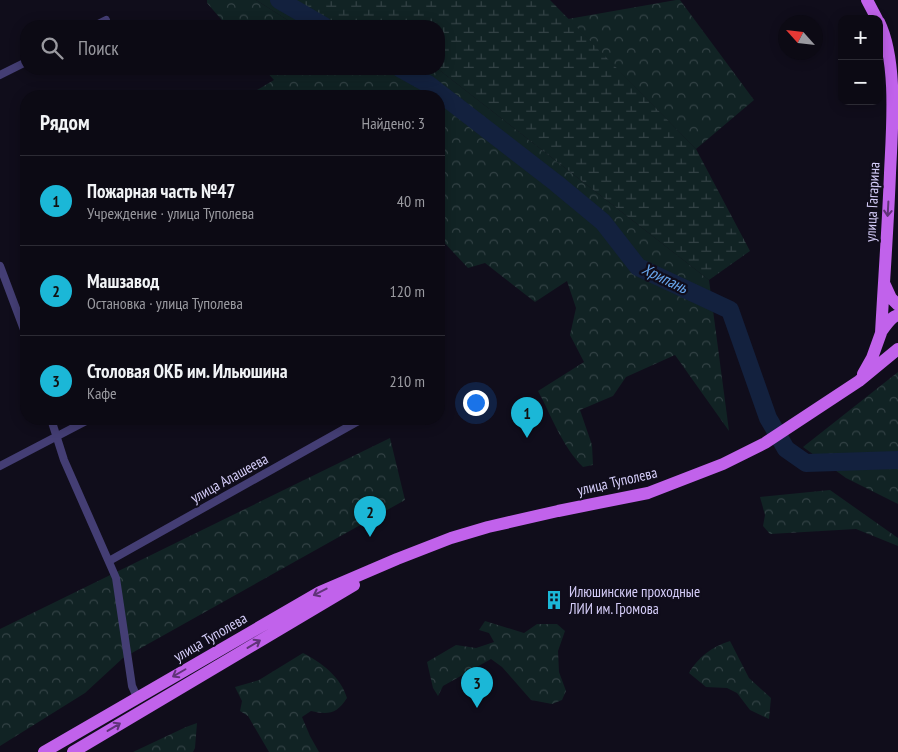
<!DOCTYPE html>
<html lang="ru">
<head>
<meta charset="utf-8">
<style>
	body { margin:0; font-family:"PT Sans Narrow",sans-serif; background:#1a1822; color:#f1f3f6 }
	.controls { position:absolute; right:15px; top:15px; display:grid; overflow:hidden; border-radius:10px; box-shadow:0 2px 12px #0003 }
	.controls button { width:45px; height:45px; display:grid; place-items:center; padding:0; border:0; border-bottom:1px solid #2c2b34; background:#0c0a14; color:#f1f3f6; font:25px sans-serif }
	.compass { position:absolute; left:778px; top:15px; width:45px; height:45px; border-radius:50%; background:#0c0a14; box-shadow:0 2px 12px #0003; rotate:297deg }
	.you { position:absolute; left:475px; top:402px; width:18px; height:18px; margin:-12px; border:4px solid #fff; border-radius:50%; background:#1a73e8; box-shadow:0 0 0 8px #1a73e833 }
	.badge { display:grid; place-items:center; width:32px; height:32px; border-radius:50%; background:#1bb7d7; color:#111; font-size:16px; font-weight:700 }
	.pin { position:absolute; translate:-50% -41px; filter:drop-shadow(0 1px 2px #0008) }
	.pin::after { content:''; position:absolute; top:26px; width:18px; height:15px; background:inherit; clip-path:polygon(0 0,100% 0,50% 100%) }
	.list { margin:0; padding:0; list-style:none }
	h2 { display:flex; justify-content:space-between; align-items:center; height:65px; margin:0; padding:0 20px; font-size:21px }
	h2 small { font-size:16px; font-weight:400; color:#9a9aa0 }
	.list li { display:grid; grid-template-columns:32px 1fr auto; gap:15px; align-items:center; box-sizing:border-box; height:90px; padding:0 20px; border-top:1px solid #2c2b34 }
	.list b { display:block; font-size:19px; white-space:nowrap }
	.list p { margin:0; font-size:16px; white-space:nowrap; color:#9a9aa0 }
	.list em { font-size:16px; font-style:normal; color:#9a9aa0 }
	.icon { flex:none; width:28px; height:28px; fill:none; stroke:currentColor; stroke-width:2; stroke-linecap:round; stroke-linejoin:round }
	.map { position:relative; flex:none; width:898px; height:752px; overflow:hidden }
	.search { position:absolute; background:#0c0a14; box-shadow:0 2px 12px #0003; left:20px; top:20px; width:425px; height:55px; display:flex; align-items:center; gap:12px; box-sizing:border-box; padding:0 18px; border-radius:20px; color:#9a9aa0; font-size:19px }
	.panel { position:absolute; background:#0c0a14; box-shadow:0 2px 12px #0003; left:20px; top:90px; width:425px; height:335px; border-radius:20px }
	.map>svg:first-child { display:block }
	.forest { fill:url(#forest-crowns) }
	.wetland { fill:url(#wetland-marsh) }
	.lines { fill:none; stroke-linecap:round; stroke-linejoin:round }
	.river { stroke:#13213e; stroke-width:18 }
	.minor { stroke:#443e74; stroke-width:8 }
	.primary { stroke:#c162eb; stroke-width:12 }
	.oneway { stroke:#603379 }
	.labels { text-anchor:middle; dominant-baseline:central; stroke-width:4.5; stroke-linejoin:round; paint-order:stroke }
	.street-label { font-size:15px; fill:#d5cdf9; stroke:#100d1b }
	.poi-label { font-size:15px; fill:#d5cdf9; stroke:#100d1b; text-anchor:start }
	.water-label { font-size:16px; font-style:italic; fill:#68a6ec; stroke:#100d1b }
</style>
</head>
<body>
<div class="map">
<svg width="898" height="752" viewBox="0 0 898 752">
	<defs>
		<pattern id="forest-crowns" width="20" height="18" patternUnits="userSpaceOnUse" patternTransform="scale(1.25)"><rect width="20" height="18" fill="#112324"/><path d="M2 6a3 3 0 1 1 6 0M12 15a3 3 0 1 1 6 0" fill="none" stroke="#334245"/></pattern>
		<pattern id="wetland-marsh" width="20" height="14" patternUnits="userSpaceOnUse" patternTransform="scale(1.25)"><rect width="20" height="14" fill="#112324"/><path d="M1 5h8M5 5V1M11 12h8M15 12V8" fill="none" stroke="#334245"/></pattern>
	</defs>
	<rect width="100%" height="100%" fill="#100d1b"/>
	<path class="forest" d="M207 0H256L297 26H227L207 3Z
		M676 0H680L754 100 696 149 568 19Z
		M264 69H438L709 280 729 431 675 355 626 377 613 396 580 410 592 445 593 465 583 467C562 446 552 417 538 391L584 362 570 335 576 308 567 281 535 302 485 263 468 268 439 237V96H247L274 80Z
		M898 372V504L846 478 803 447Z
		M390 438 405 500 123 658 85 693 0 746V629Z
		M830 490 898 538V546L856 529 770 534 763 526 765 515 760 497Z
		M485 621 524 633 537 624H557L565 631 558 651 559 672 566 691 562 700 552 704 531 700 502 667 491 659 443 686 438 696 433 688 427 662 456 645 476 648 494 642 489 633 479 630Z
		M730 641 749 678 771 698 769 719 750 710 737 693 727 688 706 687 689 673C697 658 713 646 730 641Z
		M303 653C321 662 341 677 347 698 337 714 328 715 311 711L302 717 310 736 319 752H269L248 716 240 711 242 701 235 687 259 680Z
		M197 723 195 748 193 752H133L186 727Z"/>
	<path class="wetland" d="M256 0H550L696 149 750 251 709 280 438 69 439 26H297Z"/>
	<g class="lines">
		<path class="river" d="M279 0 324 26
			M401 69 428 84 556 183 603 222 638 267 730 310 768 418 786 449 806 463 898 460"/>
		<path class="minor" d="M94 26 106 20
			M0 75 26 62
			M0 266 26 335
			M51 419 64 460 116 578 132 686 137 697
			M0 466 90 419
			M109 561 362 419"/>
		<path class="primary" d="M867 0 877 19
			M885 285 891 298 898 305
			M881 332C886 326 890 317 898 315
			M863 374 872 358 881 333C884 279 888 226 890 173 892 129 898 61 879 22
			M44 752 320 592 397 559 451 538 488 527 558 511 648 493 723 464 765 443 859 381 898 349
			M73 752 354 585"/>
	</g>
	<defs><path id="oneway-shaft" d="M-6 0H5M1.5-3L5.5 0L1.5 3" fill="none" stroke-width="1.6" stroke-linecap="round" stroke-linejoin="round" transform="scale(1.25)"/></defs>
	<g class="oneway">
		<use href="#oneway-shaft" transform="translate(888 209) rotate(93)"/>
		<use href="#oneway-shaft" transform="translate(320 592) rotate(153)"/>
		<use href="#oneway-shaft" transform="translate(254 644) rotate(-31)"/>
		<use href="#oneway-shaft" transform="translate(179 673) rotate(150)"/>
		<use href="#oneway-shaft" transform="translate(114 727) rotate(-31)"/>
	</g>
	<defs>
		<g id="building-bare" transform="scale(1.5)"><path d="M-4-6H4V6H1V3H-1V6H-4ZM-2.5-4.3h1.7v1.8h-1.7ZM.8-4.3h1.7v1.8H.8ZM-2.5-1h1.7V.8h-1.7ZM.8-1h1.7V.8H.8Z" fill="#1bb7d7" stroke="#100d1b" stroke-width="2.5" paint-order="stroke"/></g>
	</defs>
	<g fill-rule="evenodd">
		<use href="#building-bare" x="554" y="600"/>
	</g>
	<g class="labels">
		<g class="street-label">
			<text transform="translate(872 202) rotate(-87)">улица Гагарина</text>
			<text transform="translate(229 478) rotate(-29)">улица Алашеева</text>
			<text transform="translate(617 481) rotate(-13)">улица Туполева</text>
			<text transform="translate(210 637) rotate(-30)">улица Туполева</text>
		</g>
		<g class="poi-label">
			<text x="569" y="591">Илюшинские проходные<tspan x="569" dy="17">ЛИИ им. Громова</tspan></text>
		</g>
		<g class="water-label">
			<text transform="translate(665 278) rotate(26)">Хрипань</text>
		</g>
	</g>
</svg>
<div class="controls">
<button>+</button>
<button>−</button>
</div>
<svg class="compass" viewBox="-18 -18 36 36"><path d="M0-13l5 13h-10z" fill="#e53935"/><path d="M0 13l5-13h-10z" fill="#9a9aa0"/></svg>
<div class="you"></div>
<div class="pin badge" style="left:527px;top:438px">1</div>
<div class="pin badge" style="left:370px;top:537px">2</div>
<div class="pin badge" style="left:477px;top:708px">3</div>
<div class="search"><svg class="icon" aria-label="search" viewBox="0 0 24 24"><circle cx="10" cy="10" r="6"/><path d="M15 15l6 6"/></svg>Поиск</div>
<section class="panel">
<h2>Рядом<small>Найдено: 3</small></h2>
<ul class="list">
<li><span class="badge">1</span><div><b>Пожарная часть №47</b><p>Учреждение · улица Туполева</p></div><em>40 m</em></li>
<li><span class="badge">2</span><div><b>Машзавод</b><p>Остановка · улица Туполева</p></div><em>120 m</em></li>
<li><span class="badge">3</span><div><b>Столовая ОКБ им. Ильюшина</b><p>Кафе</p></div><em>210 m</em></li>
</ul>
</section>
</div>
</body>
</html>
